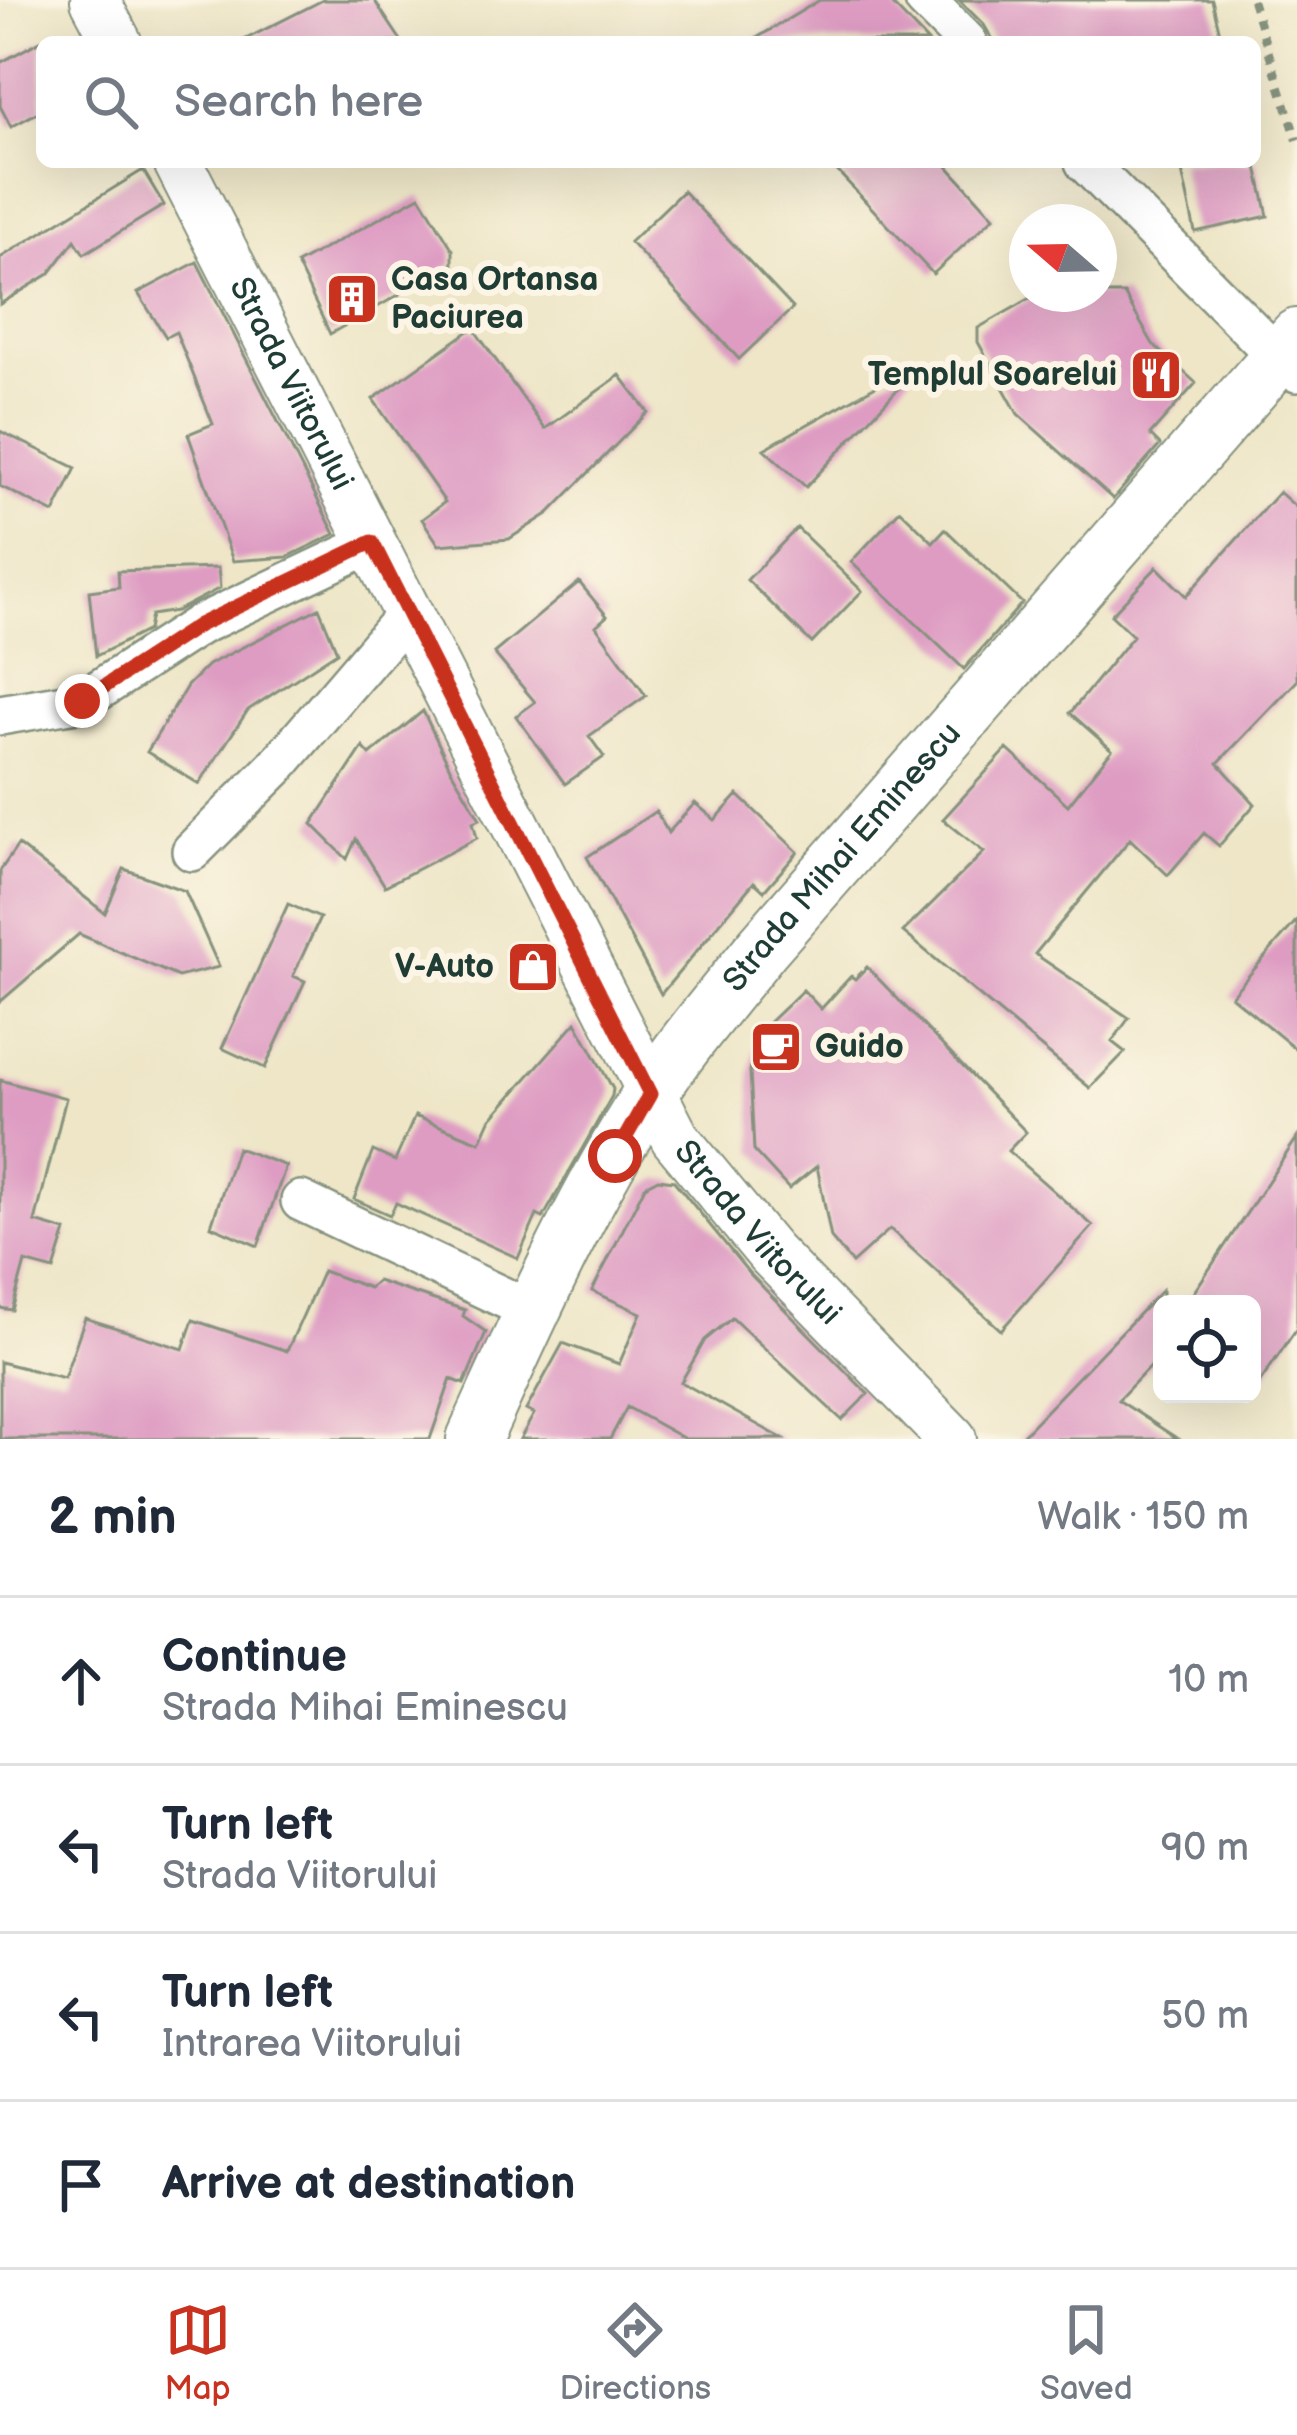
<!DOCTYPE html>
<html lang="en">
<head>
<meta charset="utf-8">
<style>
	body { margin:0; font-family:"Balsamiq Sans",sans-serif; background:#f2f2f3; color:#1f2937 }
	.controls { position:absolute; right:36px; bottom:36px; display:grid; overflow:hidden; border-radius:18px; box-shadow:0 12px 48px #0002 }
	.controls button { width:108px; height:108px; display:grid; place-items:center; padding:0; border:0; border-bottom:3px solid #e0e1e3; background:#fff; color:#1f2937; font:60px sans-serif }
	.compass { position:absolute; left:1009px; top:204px; width:108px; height:108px; border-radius:50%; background:#fff; box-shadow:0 12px 48px #0002; rotate:290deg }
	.stop { position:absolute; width:36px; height:36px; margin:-27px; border:9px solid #c8321e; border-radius:50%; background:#fff }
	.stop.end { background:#c8321e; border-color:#fff; box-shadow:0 3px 12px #0008 }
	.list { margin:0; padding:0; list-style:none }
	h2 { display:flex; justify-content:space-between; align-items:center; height:156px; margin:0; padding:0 48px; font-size:51px }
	h2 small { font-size:39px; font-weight:400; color:#747a83 }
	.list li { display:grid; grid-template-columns:78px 1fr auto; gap:36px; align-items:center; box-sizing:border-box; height:168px; padding:0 48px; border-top:3px solid #e0e1e3 }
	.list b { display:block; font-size:45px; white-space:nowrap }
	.list p { margin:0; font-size:39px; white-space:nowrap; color:#747a83 }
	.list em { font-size:39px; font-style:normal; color:#747a83 }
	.icon { flex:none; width:66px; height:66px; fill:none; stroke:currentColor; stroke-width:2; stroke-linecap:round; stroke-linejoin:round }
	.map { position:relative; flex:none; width:1297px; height:1439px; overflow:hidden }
	.search { position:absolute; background:#fff; box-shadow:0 12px 48px #0002; left:36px; right:36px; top:36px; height:132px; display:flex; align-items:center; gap:30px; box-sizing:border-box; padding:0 42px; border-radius:18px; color:#747a83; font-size:45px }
	.sheet { height:828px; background:#fff }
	nav { display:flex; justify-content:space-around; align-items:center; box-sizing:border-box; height:168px; border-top:3px solid #e0e1e3; background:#fff; font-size:33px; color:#747a83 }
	nav a { display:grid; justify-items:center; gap:6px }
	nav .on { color:#c8321e }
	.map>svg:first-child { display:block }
	.building { fill:#de9cc3 }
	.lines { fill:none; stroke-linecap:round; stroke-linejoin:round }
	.minor-casing { stroke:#86927e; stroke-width:44 }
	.tertiary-casing { stroke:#86927e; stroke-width:52 }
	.secondary-casing { stroke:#86927e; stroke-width:58 }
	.path { stroke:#86927e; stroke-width:8; stroke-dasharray:9 9; stroke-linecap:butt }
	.minor { stroke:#fff; stroke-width:39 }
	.tertiary { stroke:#fff; stroke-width:48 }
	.secondary { stroke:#fff; stroke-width:54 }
	.route { stroke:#c8321e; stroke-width:15 }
	.labels { text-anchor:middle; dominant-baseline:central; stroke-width:12; stroke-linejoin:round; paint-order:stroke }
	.poi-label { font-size:33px; font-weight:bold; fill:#1f3d34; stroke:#fcf5e5; text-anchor:start }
	.street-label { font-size:33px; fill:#1f3d34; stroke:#fcf5e5 }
</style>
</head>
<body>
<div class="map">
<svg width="1297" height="1439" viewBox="0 0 1297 1439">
	<rect width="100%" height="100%" fill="#fcf5e5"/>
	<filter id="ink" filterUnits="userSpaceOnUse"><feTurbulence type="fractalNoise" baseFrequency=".00833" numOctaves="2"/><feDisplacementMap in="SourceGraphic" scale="24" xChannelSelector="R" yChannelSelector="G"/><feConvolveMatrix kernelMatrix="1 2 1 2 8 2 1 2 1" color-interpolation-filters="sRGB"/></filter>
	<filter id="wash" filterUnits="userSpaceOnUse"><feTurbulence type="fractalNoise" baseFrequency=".004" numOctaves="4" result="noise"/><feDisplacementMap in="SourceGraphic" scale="48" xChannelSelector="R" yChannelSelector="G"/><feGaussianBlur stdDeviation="2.7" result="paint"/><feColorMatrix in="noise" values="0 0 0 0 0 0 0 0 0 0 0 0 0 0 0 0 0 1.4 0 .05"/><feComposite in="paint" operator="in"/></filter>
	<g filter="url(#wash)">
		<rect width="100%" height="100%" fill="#eee6c7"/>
		<g id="blocks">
			<path class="building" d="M323 0H374L402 42H240Z
				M820 0H888L928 42H750Z
				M959 0H1212L1222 42H994L984 25Z
				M42 40V110L11 127 0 106V63Z
				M829 162H944L994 217 933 274Z
				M1180 162H1256L1268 216 1195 232Z
				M143 170 164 205 84 254 75 240 49 274 0 304V258Z
				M683 191 793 308 739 359 630 242Z
				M420 196 453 250V264L330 334 297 264Z
				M197 262 335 534 287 557 233 561 188 434 213 424 176 332 166 337 138 293Z
				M1038 294H1124L1153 344 1196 383 1150 435 1160 445 1113 499 1018 414 978 342V328Z
				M473 328 545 429 620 375 648 412 549 513 509 539 439 545 422 519 445 502 373 399Z
				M906 369 911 375 806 487 764 449Z
				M0 431 76 468 54 513 0 486Z
				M1279 492 1297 508V681L1218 763 1255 804 1219 846 1204 833 1168 875 1130 839 1035 954 1129 1018 1112 1042 1125 1052 1090 1088 903 932 984 852 943 819 1007 749 1068 805 1112 750 1070 713 1133 636 1111 615 1157 567 1186 596Z
				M900 510 933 542 945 529 1022 603 964 669 851 562Z
				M797 528 862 591 812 643 747 580Z
				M218 568 220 588 176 611 151 615 148 630 96 656 89 591 119 587 118 571Z
				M579 582 607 616 596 626 646 696 589 736 604 757 565 784 516 716 535 702 494 653Z
				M319 608 337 652 248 710 199 784 147 752 187 686 208 665Z
				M423 711 450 768 480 819 473 822 477 838 385 886 356 839 347 859 312 824 363 747 370 755Z
				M738 795 798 852 764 891 754 882 661 994 587 857 656 811 668 833 695 803 715 820Z
				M18 845 105 913 124 869 185 891 219 967 178 977 79 934 0 1002V871Z
				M288 904 320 918 293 976 305 981 265 1068 222 1048Z
				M1297 920V1050L1231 996Z
				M867 967 1026 1132 1008 1151 1093 1226 1001 1330 890 1229 852 1263 831 1238 817 1166 789 1189 754 1151 750 1071 758 1033 803 990 821 1009 851 976 855 979Z
				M576 1022 613 1089 612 1096 543 1218 537 1215 518 1258 396 1203 390 1215 354 1199 373 1151 395 1161 415 1116 480 1142 490 1120Z
				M0 1080 66 1098 35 1222 66 1231 54 1270 25 1262 12 1310 0 1308Z
				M1297 1138V1328L1252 1394V1304H1186Z
				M237 1148 286 1166 258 1246 211 1226Z
				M658 1179 674 1181 749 1273 868 1394 842 1420 732 1318 705 1340 681 1382 783 1439H685L627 1407 610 1439H520L534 1414 526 1410 563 1343 619 1364 641 1313 592 1291 645 1186Z
				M323 1271 369 1288 377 1281 465 1310 463 1316 486 1332 464 1384 451 1379 430 1439H0V1362L64 1378 85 1318 183 1349 193 1320 287 1351Z
				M1162 1290V1354L1118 1400 1178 1439H1019Z"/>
		</g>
	</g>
	<g filter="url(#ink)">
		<use href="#blocks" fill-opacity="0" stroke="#86927e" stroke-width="3"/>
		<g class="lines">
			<g class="minor-casing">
				<path id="minor" d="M925 0 967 42
					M1085 162 1278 357 1297 372
					M0 715 82 701 199 625 372 543
					M192 851 276 767 407 614
					M301 1201 534 1312"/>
			</g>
			<g class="tertiary-casing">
				<g id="tertiary">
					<path d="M95 0 117 42"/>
					<path id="s1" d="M178 162 675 1138 770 1253 952 1439"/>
				</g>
			</g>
			<g class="secondary-casing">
				<g id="secondary">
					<path id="s2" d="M474 1439C527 1323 580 1202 650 1094 683 1043 724 996 762 948L1297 336"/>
				</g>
			</g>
			<path class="path" d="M1252 0 1297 140"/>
			<use href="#minor" class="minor"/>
			<use href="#tertiary" class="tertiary"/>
			<use href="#secondary" class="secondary"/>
		</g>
	</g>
	<g class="lines" filter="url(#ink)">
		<path class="route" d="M82 701 199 625 372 542 650 1094 615 1156"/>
	</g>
	<defs>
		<g id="building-square" transform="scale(2.7)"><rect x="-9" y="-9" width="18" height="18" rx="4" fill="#c8321e" stroke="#fcf5e5"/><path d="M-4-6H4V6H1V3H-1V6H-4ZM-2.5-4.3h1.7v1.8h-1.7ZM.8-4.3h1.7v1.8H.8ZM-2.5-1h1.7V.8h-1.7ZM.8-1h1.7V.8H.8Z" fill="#fff"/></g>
		<g id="restaurant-square" transform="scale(2.7)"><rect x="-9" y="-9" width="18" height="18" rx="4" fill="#c8321e" stroke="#fcf5e5"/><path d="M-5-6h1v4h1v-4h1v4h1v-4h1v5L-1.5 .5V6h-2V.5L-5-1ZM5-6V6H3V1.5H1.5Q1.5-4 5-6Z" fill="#fff"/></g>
		<g id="shop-square" transform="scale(2.7)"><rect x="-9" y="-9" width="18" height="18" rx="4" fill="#c8321e" stroke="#fcf5e5"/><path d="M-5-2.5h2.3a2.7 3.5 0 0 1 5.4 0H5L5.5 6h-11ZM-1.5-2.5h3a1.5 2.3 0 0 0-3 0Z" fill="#fff"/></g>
		<g id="cafe-square" transform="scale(2.7)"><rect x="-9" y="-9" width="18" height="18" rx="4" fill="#c8321e" stroke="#fcf5e5"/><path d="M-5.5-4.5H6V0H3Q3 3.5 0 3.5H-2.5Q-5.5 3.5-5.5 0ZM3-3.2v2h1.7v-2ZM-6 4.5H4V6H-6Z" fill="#fff"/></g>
	</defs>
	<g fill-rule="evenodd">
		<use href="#building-square" x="352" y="299"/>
		<use href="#restaurant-square" x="1156" y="375"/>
		<use href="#shop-square" x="533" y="967"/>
		<use href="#cafe-square" x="776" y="1047"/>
	</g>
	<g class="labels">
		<g class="poi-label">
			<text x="391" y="280">Casa Ortansa<tspan x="391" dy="38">Paciurea</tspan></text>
			<text x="1117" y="375" text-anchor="end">Templul Soarelui</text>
			<text x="494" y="967" text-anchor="end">V-Auto</text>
			<text x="815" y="1047">Guido</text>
		</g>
		<g class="street-label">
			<text stroke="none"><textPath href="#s1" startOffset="249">Strada Viitorului</textPath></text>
			<text stroke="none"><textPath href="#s2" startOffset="693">Strada Mihai Eminescu</textPath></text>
			<text stroke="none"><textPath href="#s1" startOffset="1221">Strada Viitorului</textPath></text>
		</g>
	</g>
</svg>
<div class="controls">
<button><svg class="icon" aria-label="locate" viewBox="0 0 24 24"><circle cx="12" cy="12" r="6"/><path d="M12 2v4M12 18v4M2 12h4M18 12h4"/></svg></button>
</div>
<svg class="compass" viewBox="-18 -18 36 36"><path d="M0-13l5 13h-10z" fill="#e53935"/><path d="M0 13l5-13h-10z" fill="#747a83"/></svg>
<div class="stop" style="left:615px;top:1156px"></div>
<div class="stop end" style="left:82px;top:701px"></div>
<div class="search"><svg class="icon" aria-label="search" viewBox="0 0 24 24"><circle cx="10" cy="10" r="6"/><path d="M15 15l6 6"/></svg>Search here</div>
</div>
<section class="sheet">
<h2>2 min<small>Walk · 150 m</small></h2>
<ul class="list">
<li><svg class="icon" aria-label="ahead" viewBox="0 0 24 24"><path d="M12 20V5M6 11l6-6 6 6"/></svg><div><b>Continue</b><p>Strada Mihai Eminescu</p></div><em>10 m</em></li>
<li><svg class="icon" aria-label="left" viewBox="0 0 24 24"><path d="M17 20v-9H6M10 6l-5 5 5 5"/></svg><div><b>Turn left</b><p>Strada Viitorului</p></div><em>90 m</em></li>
<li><svg class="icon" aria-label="left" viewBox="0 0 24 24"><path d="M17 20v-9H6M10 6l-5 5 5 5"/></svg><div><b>Turn left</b><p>Intrarea Viitorului</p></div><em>50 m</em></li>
<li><svg class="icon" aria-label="arrive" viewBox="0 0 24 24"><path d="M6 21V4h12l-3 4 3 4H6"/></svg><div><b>Arrive at destination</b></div></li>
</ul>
</section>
<nav>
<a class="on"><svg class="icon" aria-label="map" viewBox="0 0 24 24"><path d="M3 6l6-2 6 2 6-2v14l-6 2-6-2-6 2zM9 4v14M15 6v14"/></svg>Map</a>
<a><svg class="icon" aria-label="directions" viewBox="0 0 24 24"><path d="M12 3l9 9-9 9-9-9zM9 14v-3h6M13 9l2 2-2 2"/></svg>Directions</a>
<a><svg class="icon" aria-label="saved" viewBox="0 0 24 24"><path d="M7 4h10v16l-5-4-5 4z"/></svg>Saved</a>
</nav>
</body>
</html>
